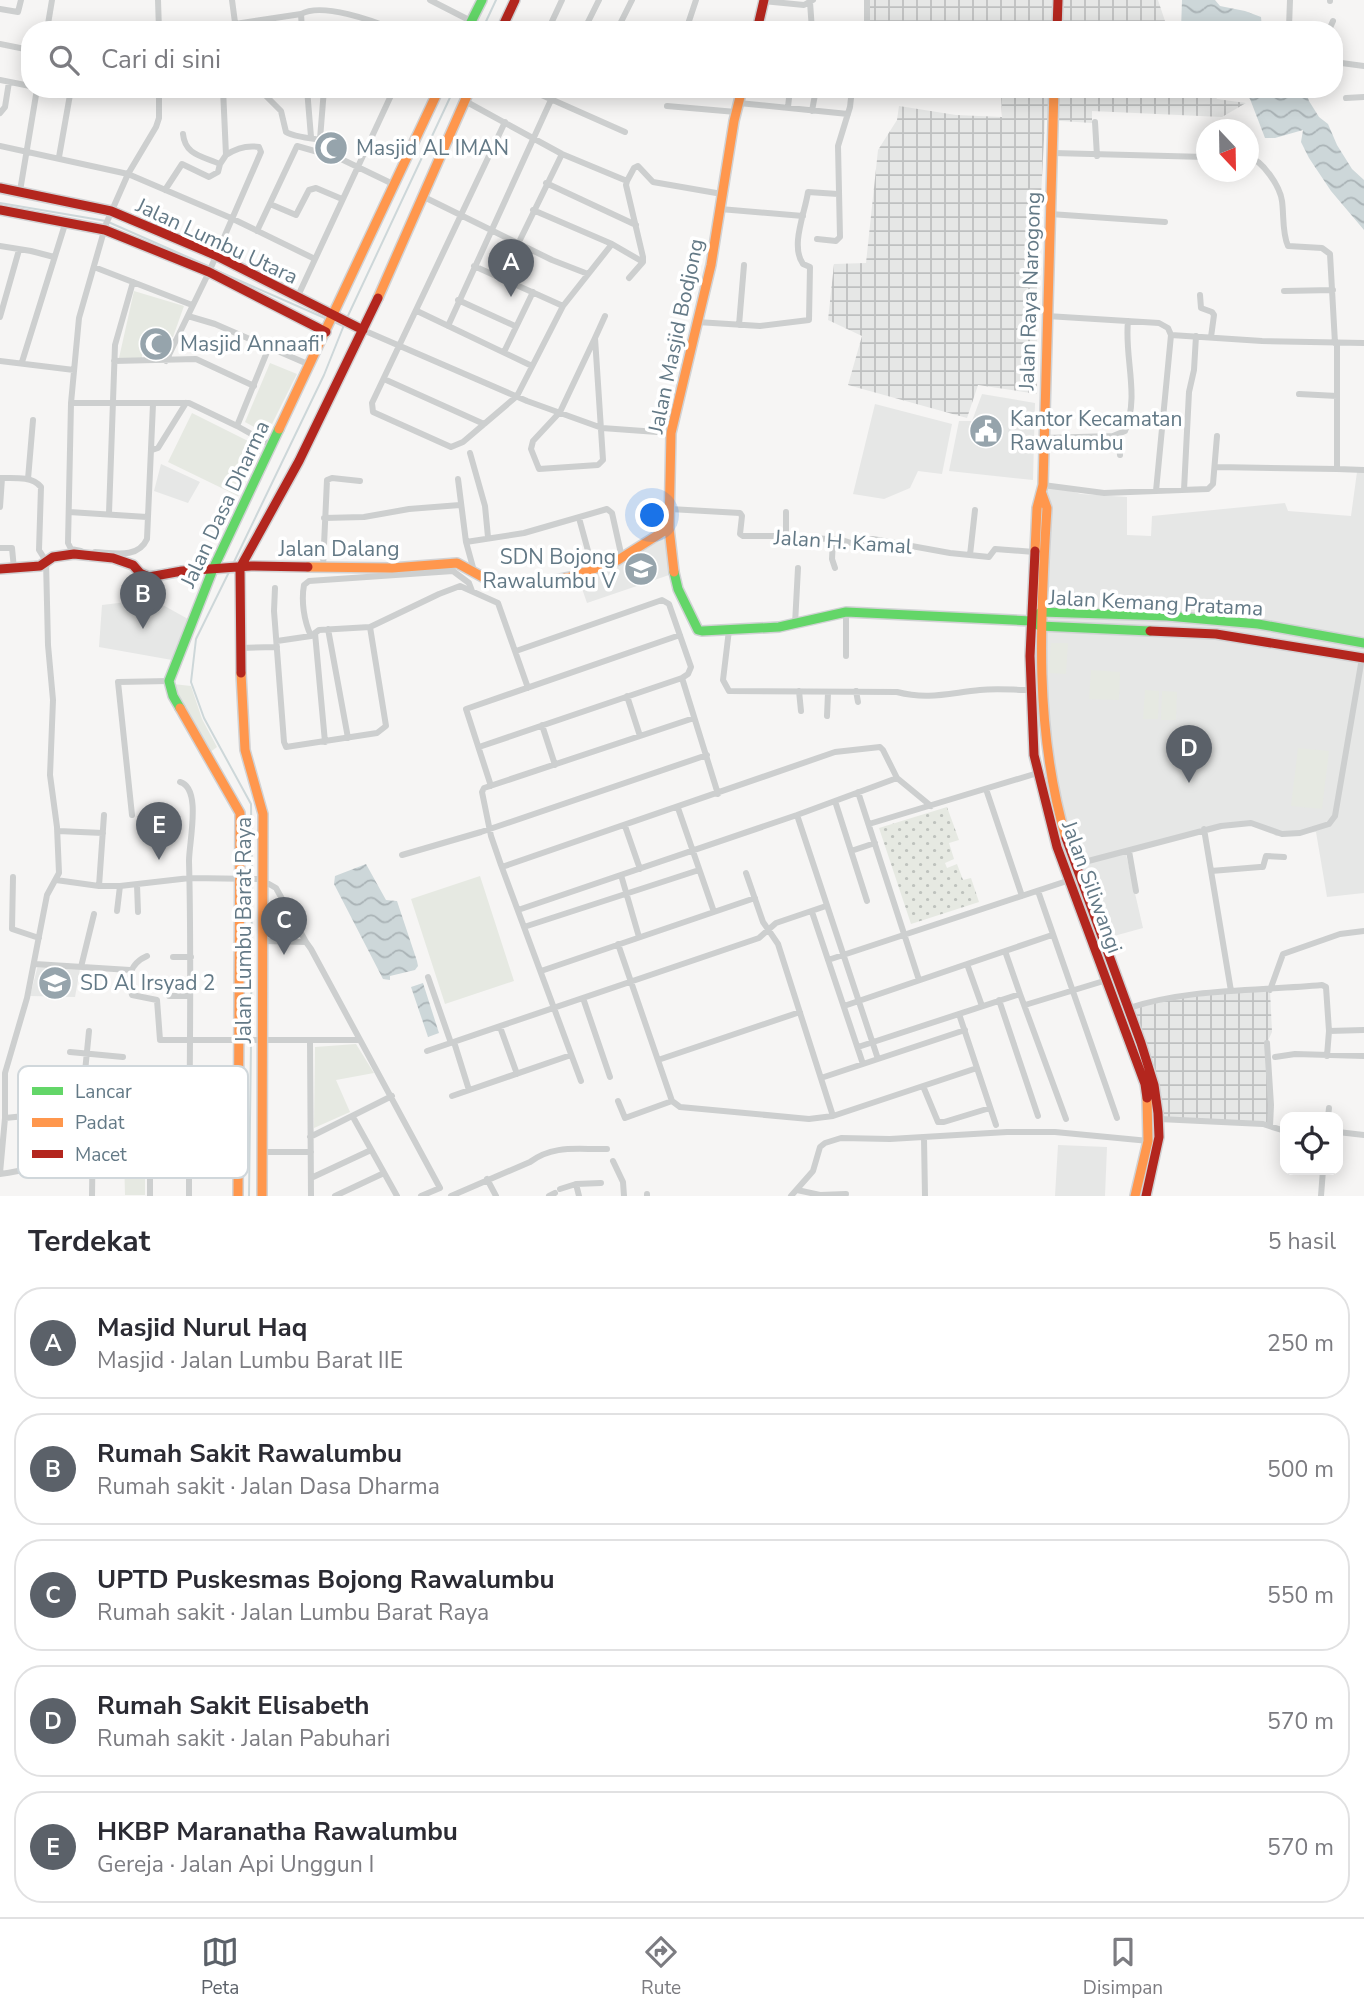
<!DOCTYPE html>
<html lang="id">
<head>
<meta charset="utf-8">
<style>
	body { margin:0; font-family:"Nunito Sans",sans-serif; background:#f2f2f3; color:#2b2b33 }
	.controls { position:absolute; right:21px; bottom:21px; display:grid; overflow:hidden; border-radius:14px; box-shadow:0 4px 18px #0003 }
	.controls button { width:63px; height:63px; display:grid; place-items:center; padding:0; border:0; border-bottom:2px solid #e1e1e2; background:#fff; color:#2b2b33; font:35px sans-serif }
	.compass { position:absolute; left:1196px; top:119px; width:63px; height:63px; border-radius:50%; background:#fff; box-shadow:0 4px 18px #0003; rotate:158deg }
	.you { position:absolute; left:653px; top:516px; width:24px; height:24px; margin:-18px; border:5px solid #fff; border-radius:50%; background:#1a73e8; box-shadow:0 0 0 10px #1a73e833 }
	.badge { display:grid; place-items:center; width:46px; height:46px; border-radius:50%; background:#5b6169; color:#fff; font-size:23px; font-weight:700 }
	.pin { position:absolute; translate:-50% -58px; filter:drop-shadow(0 2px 4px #0008) }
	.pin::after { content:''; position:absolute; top:37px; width:24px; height:21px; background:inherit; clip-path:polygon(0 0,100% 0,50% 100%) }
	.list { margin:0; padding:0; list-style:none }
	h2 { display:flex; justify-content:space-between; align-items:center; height:91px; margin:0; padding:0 28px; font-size:30px }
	h2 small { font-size:23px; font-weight:400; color:#7c7c81 }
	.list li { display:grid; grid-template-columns:46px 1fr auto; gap:21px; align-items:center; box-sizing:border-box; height:112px; margin:0 14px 14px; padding:0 14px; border:2px solid #e1e1e2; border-radius:28px }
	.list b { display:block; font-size:26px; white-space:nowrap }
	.list p { margin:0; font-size:23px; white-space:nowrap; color:#7c7c81 }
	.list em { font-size:23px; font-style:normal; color:#7c7c81 }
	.icon { flex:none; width:38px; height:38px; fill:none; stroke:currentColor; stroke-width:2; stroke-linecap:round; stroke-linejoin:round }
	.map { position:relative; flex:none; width:1364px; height:1196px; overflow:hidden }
	.search { position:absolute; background:#fff; box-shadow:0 4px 18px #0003; left:21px; right:21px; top:21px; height:77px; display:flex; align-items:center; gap:18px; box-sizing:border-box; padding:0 24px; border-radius:28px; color:#7c7c81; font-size:26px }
	.sheet { height:721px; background:#fff }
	nav { display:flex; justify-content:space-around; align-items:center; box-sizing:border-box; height:98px; border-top:2px solid #e1e1e2; background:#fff; font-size:19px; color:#7c7c81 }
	nav a { display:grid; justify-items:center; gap:4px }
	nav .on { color:#5b6169 }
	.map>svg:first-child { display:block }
	.built { fill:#e6e7e6 }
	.industrial { fill:url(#industrial-grid) }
	.grass { fill:url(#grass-dots) }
	.park { fill:#e6e9e2 }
	.water { fill:url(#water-waves) }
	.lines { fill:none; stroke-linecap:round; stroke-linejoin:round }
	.stream { stroke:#cdd7d9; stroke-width:2 }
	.fast-casing { stroke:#d1d2d4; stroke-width:12 }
	.slow-casing { stroke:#d1d2d4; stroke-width:12 }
	.jam-casing { stroke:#d1d2d4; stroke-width:12 }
	.street { stroke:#cdcfcf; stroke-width:6 }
	.fast { stroke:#63d668; stroke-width:9 }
	.slow { stroke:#ff974d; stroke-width:9 }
	.jam { stroke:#b3261e; stroke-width:9 }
	.labels { text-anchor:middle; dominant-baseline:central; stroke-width:7; stroke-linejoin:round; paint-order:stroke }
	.poi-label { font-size:21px; fill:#637986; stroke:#fff; text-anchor:start }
	.street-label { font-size:21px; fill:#637986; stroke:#fff }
	.key { fill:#fff; stroke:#d0d7db; stroke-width:2 }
	.key-label { font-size:19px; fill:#637986 }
</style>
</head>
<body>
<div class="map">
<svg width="1364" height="1196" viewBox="0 0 1364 1196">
	<defs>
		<pattern id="industrial-grid" width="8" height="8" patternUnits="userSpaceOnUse" patternTransform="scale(1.75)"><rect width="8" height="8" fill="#e6e7e6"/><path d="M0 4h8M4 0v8" fill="none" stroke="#bec0c0"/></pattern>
		<pattern id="grass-dots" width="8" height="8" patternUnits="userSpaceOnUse" patternTransform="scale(1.75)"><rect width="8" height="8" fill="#e6e9e2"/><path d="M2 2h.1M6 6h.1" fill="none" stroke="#bec2bd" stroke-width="1.8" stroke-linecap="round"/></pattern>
		<pattern id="water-waves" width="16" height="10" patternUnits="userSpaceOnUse" patternTransform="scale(1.75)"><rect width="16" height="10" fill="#cdd7d9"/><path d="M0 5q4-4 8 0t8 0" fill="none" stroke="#aab3b6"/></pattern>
	</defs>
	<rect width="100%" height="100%" fill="#f6f5f4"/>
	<path class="built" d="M982 394 1035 403 1033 480 949 471 959 421H972Z
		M875 404 952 424 942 474 918 471 910 488 884 499 853 494Z
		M161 464 200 482 188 503 154 491Z
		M1357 472H1364V893L1327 897 1316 832 1276 836 1259 823 1206 829 1125 850 1143 928 1103 939 1058 809 1038 669 1046 484 1081 494 1127 497V535L1151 536 1152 516 1285 503 1288 511 1351 516Z
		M667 536 672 574 587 603 579 580 623 564Z
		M135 601 161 604 188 619 172 660 99 647 102 605Z
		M38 965 80 969 75 997 30 996Z
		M1058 1145 1107 1147 1105 1196H1055Z"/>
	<path class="industrial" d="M868 0H1158L1168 30H868Z
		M964 89H1211L1217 99 1246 103 1222 117 1092 111V123L1045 120 1037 274V394L978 385 967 418 848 385 862 336 828 320 834 264 866 263 878 150 897 120 899 106 956 115 1002 117 1001 92Z
		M1270 990 1272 1032 1267 1043 1271 1123 1158 1119 1129 1008 1194 995Z"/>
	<path class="grass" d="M947 807 959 840 949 843 954 859 945 863 947 868 957 864 963 880 971 878 979 902 911 924 879 828Z"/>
	<path class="park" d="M134 291 184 306 173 337 142 336V359L119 358Z
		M270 363 297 374 267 434 245 422Z
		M192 413 262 448 238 496 168 462Z
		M1051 643H1068L1066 674 1049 673Z
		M1091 670 1120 672 1119 700 1089 699Z
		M173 684 191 686 202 719 217 747 209 753Z
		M1145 690 1159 691 1158 719H1143Z
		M1162 691 1177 692 1176 720H1161Z
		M1298 748 1329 751 1322 809 1291 806Z
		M480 876 514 981 445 1004 411 899Z
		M356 1044 374 1073 336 1080 350 1112 314 1128 315 1047Z
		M124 1157H145V1195H125Z"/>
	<path class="water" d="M1182 0H1215L1220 6 1245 11 1261 17 1262 28 1181 30Z
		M1242 89H1305L1309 101 1319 117 1328 124 1337 145 1352 169 1364 180V230L1331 191 1309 158 1301 142 1303 130 1275 138H1265L1250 99Z
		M366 864 386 900 397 901 417 961 418 966 415 970 390 976V980L383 979 334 884 335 876Z
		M423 983 439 1033 428 1037 411 987Z"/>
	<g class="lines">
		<path class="stream" d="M482 30 496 0
			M0 203 106 221 208 266
			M213 269 327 319
			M346 320 454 89
			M332 321 343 326
			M233 564 324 375 344 325
			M229 572 196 639 191 682 204 718 251 804 252 877
			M251 1038 252 882
			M249 1196 251 1043"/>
		<g class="fast-casing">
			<path id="fast" d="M467 30 482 0
				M674 572 678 589 698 630 702 631 779 627 846 612 1031 621 1040 626 1150 631
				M1038 615 1041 612 1167 616 1258 624 1364 643
				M180 708 173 696 169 681 213 569 279 429"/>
		</g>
		<g class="slow-casing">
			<path id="slow" d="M378 298 470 89
				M279 429 439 89
				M1042 494 1047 508C1040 619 1034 730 1066 838
				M1035 551 1037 508 1043 485 1054 89
				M308 567 392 568 457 563 488 580 518 583 545 582 571 577 618 560 669 528
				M674 572 669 528 671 433 711 265 734 121 742 89
				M241 673 245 750 263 814 262 1196
				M180 708 240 813 238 1196
				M1135 1196 1148 1141 1147 1098"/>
		</g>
		<g class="jam-casing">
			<path id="jam" d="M501 30 515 0
				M757 30 764 0
				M1057 30 1058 0
				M0 188 111 211 215 255 363 330
				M0 210 105 230 209 272 326 332
				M1035 551 1030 656 1034 755 1057 847 1145 1084 1147 1098
				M0 569 40 566 53 557 74 554 113 558 133 565 140 573 149 577 182 571 251 566 308 567
				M1150 631 1216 634 1364 658
				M241 673 240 568 299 461 378 298
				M1066 838 1141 1043 1154 1085 1158 1113 1159 1137 1146 1196"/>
		</g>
		<path class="street" d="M158 0 159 30
			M232 0 236 30
			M430 0 471 21
			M763 1 804 5 813 0
			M1330 1V0
			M810 2 812 30
			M0 9 18 12 21 0
			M301 14 302 30
			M235 24 301 14C322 2 374 21 395 30
			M1289 27 1290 0
			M47 30 52 0
			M548 30 562 0
			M584 30 599 0
			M617 30 632 0
			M686 30 696 0
			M867 30V0
			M1329 30 1333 21
			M0 44 30 50
			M1334 62 1364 66
			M0 80 30 86
			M259 89 281 111 286 132C295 138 325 140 339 142L342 147 339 158
			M307 89 311 137
			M528 89 625 132
			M631 89 637 92
			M1346 98 1364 97
			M465 101 562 154 627 181
			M739 103 848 114
			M667 106 736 112
			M788 107 790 89
			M812 111 816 89
			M0 113 5 107 9 82
			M505 122 372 403 373 412 451 447 463 442 517 396 563 306 612 244
			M1095 122 1097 156
			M183 134C185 155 202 156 220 164
			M320 139 324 89
			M0 146 128 174 231 218 315 259
			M1053 153 1206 157
			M59 157 71 89
			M1248 157C1263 160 1280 187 1282 201 1284 215 1282 233 1288 246L1322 248 1330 254 1335 343
			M627 181 634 168 638 166 653 182 722 194
			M627 181 626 185 643 257V262L629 278
			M546 183 636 225
			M165 190 182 164 209 177 218 172 220 164 226 155 223 89
			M20 191 37 89
			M424 197 552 260 588 274
			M270 204 296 215 309 190 316 188 342 199
			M720 209 803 216
			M533 210 612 244 643 262
			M1050 214 1165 222
			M257 231 297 146 339 158 395 185
			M817 239 836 241 840 237 838 146 850 107 852 89
			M518 244 562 154
			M0 246 31 251 54 257
			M474 266 563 306
			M94 267 192 305
			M1284 291 1333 290
			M1200 295 1201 308 1212 312 1214 315 1211 337
			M297 298 394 89
			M458 300 515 326
			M417 311 532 366
			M188 316 215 324 310 365
			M1047 316 1159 323 1168 328 1171 335
			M0 317 19 250
			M697 322 760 326 809 320 810 267 803 264C790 246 805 213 808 192L838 194
			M739 325 744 265
			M448 326 556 89
			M363 330 527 401 602 428 671 433
			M1171 335 1262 341 1364 343
			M595 338 560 412 533 441 531 449 539 469 598 465 603 460 595 338 605 316
			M504 352 533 292
			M0 361 74 370
			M114 361 196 359 254 386
			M166 361 209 272 261 152 259 147C247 145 235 149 226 155
			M22 362 66 221
			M384 379 484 424
			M1299 394 1337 396
			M71 403H189L237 426 271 445
			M237 426 269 347
			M1118 435 1120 455
			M1044 438 1113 436 1125 431C1140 396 1124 357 1128 321
			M152 450 158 448 186 403
			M470 453 485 506 488 537
			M1216 467 1337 469V343
			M1337 469 1364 470
			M0 478C14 478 32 476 41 487L39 550 46 561 48 645 53 700 50 775 57 827 59 873 47 895 27 998 5 1073V1118L0 1173
			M28 479 33 420
			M458 479 466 542 474 571
			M1043 485 1104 493 1208 489 1213 484 1217 436
			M1184 490 1189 392 1194 370 1196 336
			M1156 491 1171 335
			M0 507 2 478
			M670 509 740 513 742 516 740 534 743 536H786L842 540 854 544 873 539 950 553 989 557 995 549 1034 552
			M69 512 147 517
			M109 513 115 345 133 282
			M324 518 364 517 409 509 460 505
			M579 518 593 569
			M786 536V512
			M833 540 832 559 835 568
			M466 542 524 533 607 509 612 513 622 558
			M0 548H12L14 569
			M81 551 71 549 68 543 71 403 79 318 106 224 128 174 156 127 159 118V89
			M95 552C114 553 138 559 147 539L153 404
			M970 555 975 510
			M323 567 327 480 332 478 360 481
			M275 588 274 611 284 742 286 747 377 733 386 726 370 627
			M795 624 798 568
			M328 629 348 738
			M729 630 723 680 729 691 897 692C928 700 949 693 980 690 997 688 1013 690 1030 690
			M315 633 325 742
			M311 636C304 621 301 601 304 585L309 581 453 571 469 583 472 591
			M277 641 311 636 319 630 370 627 439 594 460 586 498 603 528 688
			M240 648 277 647
			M846 656V612
			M682 678 718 794
			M799 691 801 711
			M856 691 858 702
			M627 696 640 736
			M827 716 828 693
			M542 725 555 765
			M479 747 682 678 688 674 691 667 669 604 662 600 516 651
			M180 782C202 788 189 842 189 861 192 973 189 1084 189 1196
			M491 786 466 709 680 635
			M986 789 1022 896
			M858 792 919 980
			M835 801 867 901
			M678 808 714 912
			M132 815 118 682 169 681
			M797 815 878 1059
			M869 824 1041 772
			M625 826 640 869
			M1204 829 1231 991
			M58 831 103 833
			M851 851 875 843
			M1129 851 1136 891
			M402 855 481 832 707 755
			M1073 865 1221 826 1251 823 1282 834 1300 833 1329 824 1335 816 1362 658
			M502 867 835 752 880 747 883 750 897 778 931 806
			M1211 871 1260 867H1263L1266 856 1284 857
			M746 873 763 922 778 944 833 1116 977 1068
			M621 875 639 937
			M13 877 12 929 39 938
			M56 880 99 886H120L190 878 262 879
			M262 883 269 884 276 888 306 942
			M137 885 138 912
			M99 886 104 815
			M1038 891 1117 1118
			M518 910 797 815 897 778
			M117 911 120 886
			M812 912 863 1064
			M524 927 699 870
			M262 941 306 942 311 949 440 1188 421 1196
			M618 944 672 1101 680 1107 809 1119 833 1116
			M1005 951 1020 994
			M147 956C129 964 127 978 132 995L157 1000 160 1040H360
			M173 957H191
			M828 960 1070 880
			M35 964 130 970
			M967 964 982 1006
			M81 967 94 914
			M541 971 755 898
			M428 977 451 1043
			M1270 990 1283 954 1340 934 1364 931
			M169 996H190
			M583 998 610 1077
			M999 1000 1038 1116
			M1025 1005 1107 980
			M844 1006 1052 935
			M1129 1008C1190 988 1258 991 1322 985L1326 987 1329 1031 1364 1030
			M959 1014 996 1125
			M500 1027 517 1074
			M89 1031 83 1092 93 1125 92 1196
			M310 1041 311 1196
			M454 1042 469 1090
			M1267 1043 1271 1105 1270 1126
			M858 1047 1020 994 1066 1119
			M427 1051 759 938 776 923 826 906
			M70 1052 123 1057
			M1327 1056 1329 1031
			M1275 1057 1295 1054 1364 1056
			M658 1060 800 1012
			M821 1078 965 1030
			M581 1081 501 865 491 836 482 792 484 788 694 718
			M155 1082V1154
			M83 1085 113 1087
			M923 1086 938 1122H944L990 1108
			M452 1096 571 1055
			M618 1101 625 1118 672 1101
			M42 1117 86 1106
			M353 1117 397 1196
			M1328 1117 1329 1108
			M5 1118 25 1116
			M1159 1119 1263 1124 1285 1131
			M1338 1132 1364 1135
			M310 1137 392 1096
			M924 1138 925 1196
			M262 1152H311
			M94 1153 239 1154
			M126 1153 124 1086 155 1082H189
			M613 1161 623 1182 624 1196
			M0 1174C32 1171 63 1155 93 1143
			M311 1178 371 1150
			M487 1179 496 1196
			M576 1184 601 1183
			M560 1189 576 1184 579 1196
			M797 1190 820 1195 846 1194
			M647 1194V1196
			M150 1196V1154
			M335 1196 384 1173
			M451 1196 530 1162C554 1144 579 1150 607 1149
			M549 1196 555 1193
			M791 1196 813 1171 820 1147 825 1143 841 1138 890 1139 1007 1132H1055L1149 1141
			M1321 1196 1323 1170"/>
		<use href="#fast" class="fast"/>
		<use href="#slow" class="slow"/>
		<use href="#jam" class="jam"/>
	</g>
	<defs>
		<g id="mosque-disc" transform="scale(1.75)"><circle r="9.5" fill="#96a4ac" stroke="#fff"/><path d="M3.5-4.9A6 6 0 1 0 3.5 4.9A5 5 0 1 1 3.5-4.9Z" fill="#fff"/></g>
		<g id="civic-disc" transform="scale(1.75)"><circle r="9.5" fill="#96a4ac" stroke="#fff"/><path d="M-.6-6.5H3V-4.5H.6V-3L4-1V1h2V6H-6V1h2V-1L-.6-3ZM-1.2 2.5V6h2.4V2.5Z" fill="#fff"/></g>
		<g id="school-disc" transform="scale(1.75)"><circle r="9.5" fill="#96a4ac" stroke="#fff"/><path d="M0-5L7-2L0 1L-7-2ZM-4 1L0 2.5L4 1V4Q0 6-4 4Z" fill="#fff"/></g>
	</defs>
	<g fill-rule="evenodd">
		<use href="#mosque-disc" x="331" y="148"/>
		<use href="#mosque-disc" x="156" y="344"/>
		<use href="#civic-disc" x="986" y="431"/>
		<use href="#school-disc" x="641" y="569"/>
		<use href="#school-disc" x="55" y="983"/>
	</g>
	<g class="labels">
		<g class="poi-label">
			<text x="356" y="148">Masjid AL IMAN</text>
			<text x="180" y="344">Masjid Annaafi'</text>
			<text x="1010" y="419">Kantor Kecamatan<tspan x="1010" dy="24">Rawalumbu</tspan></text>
			<text x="616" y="557" text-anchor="end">SDN Bojong<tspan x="616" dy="24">Rawalumbu V</tspan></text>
			<text x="80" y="983">SD Al Irsyad 2</text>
		</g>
		<g class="street-label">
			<text transform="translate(217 241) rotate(25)">Jalan Lumbu Utara</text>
			<text transform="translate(1030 291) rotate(-88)">Jalan Raya Narogong</text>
			<text transform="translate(676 336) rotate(-78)">Jalan Masjid Bodjong</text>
			<text transform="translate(225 504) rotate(-65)">Jalan Dasa Dharma</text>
			<text transform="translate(843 542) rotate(4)">Jalan H. Kamal</text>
			<text x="339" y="549">Jalan Dalang</text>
			<text transform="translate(1156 603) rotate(3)">Jalan Kemang Pratama</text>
			<text transform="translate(1092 887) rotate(70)">Jalan Siliwangi</text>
			<text transform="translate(244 930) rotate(-90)">Jalan Lumbu Barat Raya</text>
		</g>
	</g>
	<rect x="18" y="1066" width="230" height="112" rx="10" class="key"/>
	<rect x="32" y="1087" width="31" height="8" fill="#63d668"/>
	<rect x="32" y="1118" width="31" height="9" fill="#ff974d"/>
	<rect x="32" y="1150" width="31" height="8" fill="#b3261e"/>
	<g class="key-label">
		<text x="75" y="1098">Lancar</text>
		<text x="75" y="1129">Padat</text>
		<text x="75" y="1161">Macet</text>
	</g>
</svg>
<div class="controls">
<button><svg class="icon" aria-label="locate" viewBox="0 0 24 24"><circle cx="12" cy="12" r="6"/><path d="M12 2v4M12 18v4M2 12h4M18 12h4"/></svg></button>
</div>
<svg class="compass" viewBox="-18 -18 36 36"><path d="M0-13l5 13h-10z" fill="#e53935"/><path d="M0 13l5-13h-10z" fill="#7c7c81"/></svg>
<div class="you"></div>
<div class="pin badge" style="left:511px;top:297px">A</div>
<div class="pin badge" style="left:143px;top:629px">B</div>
<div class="pin badge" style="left:284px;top:955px">C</div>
<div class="pin badge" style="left:1189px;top:783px">D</div>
<div class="pin badge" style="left:159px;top:860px">E</div>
<div class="search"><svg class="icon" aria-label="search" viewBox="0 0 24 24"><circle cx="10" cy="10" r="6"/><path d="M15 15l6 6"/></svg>Cari di sini</div>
</div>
<section class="sheet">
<h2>Terdekat<small>5 hasil</small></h2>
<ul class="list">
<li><span class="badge">A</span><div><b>Masjid Nurul Haq</b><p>Masjid · Jalan Lumbu Barat IIE</p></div><em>250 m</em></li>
<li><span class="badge">B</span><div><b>Rumah Sakit Rawalumbu</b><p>Rumah sakit · Jalan Dasa Dharma</p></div><em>500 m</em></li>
<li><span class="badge">C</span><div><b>UPTD Puskesmas Bojong Rawalumbu</b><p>Rumah sakit · Jalan Lumbu Barat Raya</p></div><em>550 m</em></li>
<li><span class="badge">D</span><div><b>Rumah Sakit Elisabeth</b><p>Rumah sakit · Jalan Pabuhari</p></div><em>570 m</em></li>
<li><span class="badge">E</span><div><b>HKBP Maranatha Rawalumbu</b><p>Gereja · Jalan Api Unggun I</p></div><em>570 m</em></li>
</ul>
</section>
<nav>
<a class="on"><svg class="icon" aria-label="map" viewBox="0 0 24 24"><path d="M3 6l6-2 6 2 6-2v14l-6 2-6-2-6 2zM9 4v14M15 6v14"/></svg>Peta</a>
<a><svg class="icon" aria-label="directions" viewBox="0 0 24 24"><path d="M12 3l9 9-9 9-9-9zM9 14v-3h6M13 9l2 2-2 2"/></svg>Rute</a>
<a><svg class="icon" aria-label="saved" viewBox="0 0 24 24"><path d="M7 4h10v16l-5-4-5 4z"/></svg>Disimpan</a>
</nav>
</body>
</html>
